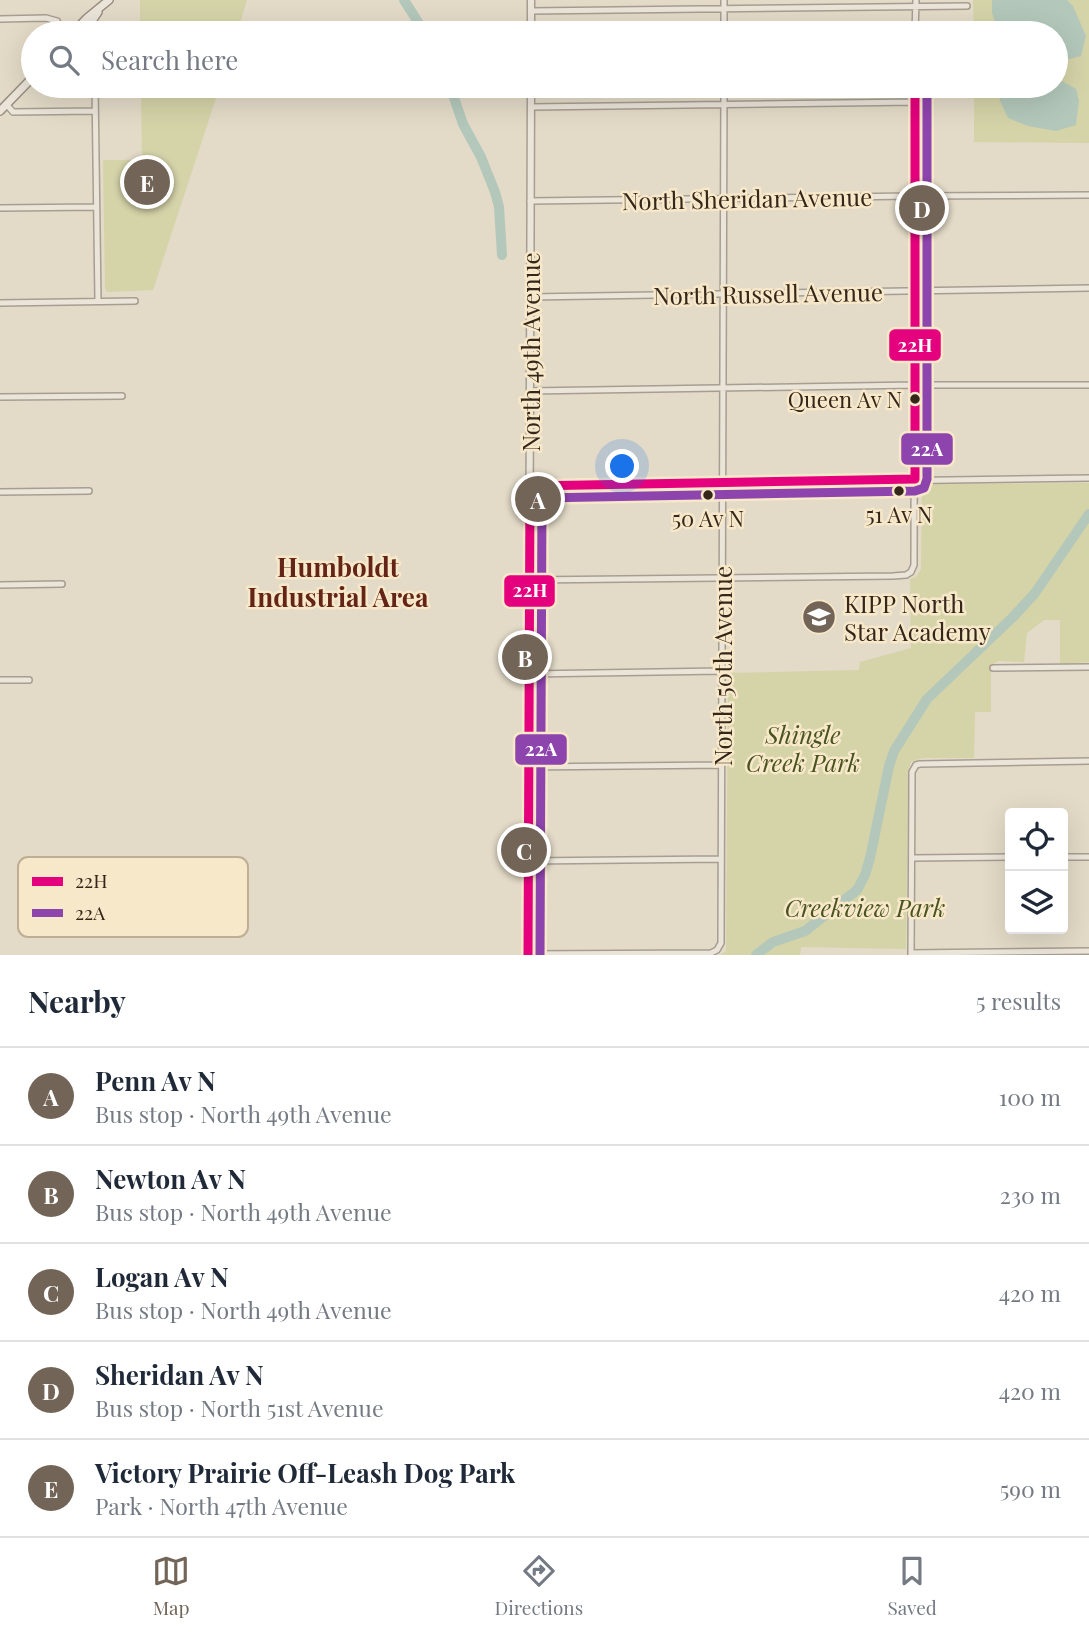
<!DOCTYPE html>
<html lang="en">
<head>
<meta charset="utf-8">
<style>
	body { margin:0; font-family:"Playfair Display",serif; background:#f6f6f7; color:#1f2937 }
	.controls { position:absolute; right:21px; bottom:21px; display:grid; overflow:hidden; border-radius:7px; box-shadow:0 7px 28px #0002 }
	.controls button { width:63px; height:63px; display:grid; place-items:center; padding:0; border:0; border-bottom:2px solid #e0e1e3; background:#fff; color:#1f2937; font:35px sans-serif }
	.you { position:absolute; left:623px; top:467px; width:24px; height:24px; margin:-18px; border:5px solid #fff; border-radius:50%; background:#1a73e8; box-shadow:0 0 0 10px #1a73e833 }
	.badge { display:grid; place-items:center; width:46px; height:46px; border-radius:50%; background:#726557; color:#fff; font-size:23px; font-weight:700 }
	.pin { position:absolute; translate:-50% -50%; border:4px solid #fff; box-shadow:0 2px 7px #0006 }
	.list { margin:0; padding:0; list-style:none }
	h2 { display:flex; justify-content:space-between; align-items:center; height:91px; margin:0; padding:0 28px; font-size:30px }
	h2 small { font-size:23px; font-weight:400; color:#747a83 }
	.list li { display:grid; grid-template-columns:46px 1fr auto; gap:21px; align-items:center; box-sizing:border-box; height:98px; padding:0 28px; border-top:2px solid #e0e1e3 }
	.list b { display:block; font-size:26px; white-space:nowrap }
	.list p { margin:0; font-size:23px; white-space:nowrap; color:#747a83 }
	.list em { font-size:23px; font-style:normal; color:#747a83 }
	.icon { flex:none; width:38px; height:38px; fill:none; stroke:currentColor; stroke-width:2; stroke-linecap:round; stroke-linejoin:round }
	.map { position:relative; flex:none; width:1089px; height:955px; overflow:hidden }
	.search { position:absolute; background:#fff; box-shadow:0 7px 28px #0002; left:21px; right:21px; top:21px; height:77px; display:flex; align-items:center; gap:18px; box-sizing:border-box; padding:0 24px; border-radius:38px; color:#747a83; font-size:26px }
	.sheet { height:581px; background:#fff }
	nav { display:flex; justify-content:space-around; align-items:center; box-sizing:border-box; height:98px; border-top:2px solid #e0e1e3; background:#fff; font-size:19px; color:#747a83 }
	nav a { display:grid; justify-items:center; gap:4px }
	nav .on { color:#726557 }
	.map>svg:first-child { display:block }
	.green { fill:#d5d3a8 }
	.water { fill:#b3c8ba }
	.lines { fill:none; stroke-linecap:round; stroke-linejoin:round }
	.river { stroke:#b3c8ba; stroke-width:10 }
	.minor-casing { stroke:#a79e91; stroke-width:8 }
	.tertiary-casing { stroke:#a79e91; stroke-width:9 }
	.secondary-casing { stroke:#978e81; stroke-width:10 }
	.minor { stroke:#ebe4d9; stroke-width:5 }
	.tertiary { stroke:#ebe4d9; stroke-width:6 }
	.secondary { stroke:#ebe4d9; stroke-width:7 }
	.bus-1-casing { stroke:#f7e8c9; stroke-width:14 }
	.bus-2-casing { stroke:#f7e8c9; stroke-width:14 }
	.bus-1 { stroke:#e5007d; stroke-width:9 }
	.bus-2 { stroke:#8e44ad; stroke-width:9 }
	.bus-dot { fill:#35261a; stroke:#f7e8c9; stroke-width:2.5 }
	.labels { text-anchor:middle; dominant-baseline:central; stroke-width:5; stroke-linejoin:round; paint-order:stroke }
	.bus-label { font-size:22px; fill:#35261a; stroke:#f7e8c9 }
	.street-label { font-size:24px; fill:#35261a; stroke:#f7e8c9 }
	.poi-label { font-size:24px; fill:#35261a; stroke:#f7e8c9; text-anchor:start }
	.park-label { font-size:24px; font-style:italic; fill:#48531f; stroke:#f7e8c9 }
	.neighbourhood-label { font-size:26px; font-weight:bold; fill:#642417; stroke:#f7e8c9 }
	.key { fill:#f7e8c9; stroke:#bdae94; stroke-width:2 }
	.key-label { font-size:19px; fill:#35261a }
	.line-badge { stroke:#f7e8c9; stroke-width:2.5 }
	.badge-label { font-size:19px; text-anchor:middle; font-weight:bold; fill:#fff }
</style>
</head>
<body>
<div class="map">
<svg width="1089" height="955" viewBox="0 0 1089 955">
	<rect width="100%" height="100%" fill="#e3dac7"/>
	<path class="green" d="M140 0H247L237 33H140Z
		M973 0H1089V143L974 142V86H1056V33H974Z
		M141 86H220L153 290 107 292 105 288 103 160H142Z
		M1089 483V662L1060 664V620H1044L1027 633 1024 662 998 661 991 666V712H975L974 758H923L911 762 908 772 906 949 801 947 800 955H720L726 951 728 673 859 670 860 662 911 648 910 579 916 577 921 569 922 484Z"/>
	<path class="water" d="M992 0H1067L1073 6 1086 36 1081 56 1062 61H1056V33H999L992 13Z
		M1056 79 1060 80 1076 89 1079 101 1076 125 1056 131 1028 126 1008 118 1001 103 995 86H1056Z"/>
	<g class="lines">
		<path class="river" d="M404 0 425 33
			M450 86 463 124 481 157 495 192 499 207 502 255
			M756 955 773 942 805 931 857 890 865 875 870 858 889 766 894 751 927 699 1013 617 1035 593 1089 514"/>
		<g class="minor-casing">
			<path id="minor" d="M531 11 967 6
				M0 19 46 18 57 21
				M724 33V0
				M915 33 916 0
				M95 86 98 301
				M7 105 13 112 95 111
				M531 107 915 102
				M530 201 913 196 1089 195
				M0 208 96 207
				M530 297 1089 288
				M0 303 135 301
				M530 391 915 385H1089
				M0 397 122 396
				M530 486 1089 478
				M0 492 89 491
				M530 580 893 576 906 575 911 572 914 565 915 86
				M0 585 62 584
				M993 668 1089 667
				M529 674 721 671
				M0 680H29
				M528 767 721 765
				M1063 857H1089
				M912 858 1010 857
				M528 861 720 859
				M911 953 1089 951
				M528 954 711 953 717 950 721 943 724 86
				M911 955 912 777V772L916 765 920 764 1089 761"/>
		</g>
		<g class="tertiary-casing">
			<path id="tertiary" d="M531 0V33
				M528 955 531 86"/>
		</g>
		<g class="secondary-casing">
			<path id="secondary" d="M73 33 87 18 109 0
				M80 33 88 27 98 12
				M0 111 33 77"/>
		</g>
		<use href="#minor" class="minor"/>
		<use href="#tertiary" class="tertiary"/>
		<use href="#secondary" class="secondary"/>
		<g class="bus-1-casing">
			<path id="bus-1" d="M528 955 530 486 915 479V86"/>
		</g>
		<g class="bus-2-casing">
			<path id="bus-2" d="M540 955 542 498 915 491 924 488 927 479V86"/>
		</g>
		<use href="#bus-1" class="bus-1"/>
		<use href="#bus-2" class="bus-2"/>
	</g>
	<defs>
		<g id="school-disc" transform="scale(1.75)"><circle r="9.5" fill="#726557" stroke="#f7e8c9"/><path d="M0-5L7-2L0 1L-7-2ZM-4 1L0 2.5L4 1V4Q0 6-4 4Z" fill="#fff"/></g>
	</defs>
	<g fill-rule="evenodd">
		<use href="#school-disc" x="819" y="617"/>
	</g>
	<g class="bus-dot">
		<circle cx="915" cy="399" r="6"/>
		<circle cx="899" cy="491" r="6"/>
		<circle cx="708" cy="495" r="6"/>
	</g>
	<g class="labels">
		<g class="bus-label">
			<text x="902" y="399" text-anchor="end">Queen Av N</text>
			<text x="899" y="514">51 Av N</text>
			<text x="708" y="518">50 Av N</text>
		</g>
		<g class="street-label">
			<text transform="translate(747 198) rotate(-1)">North Sheridan Avenue</text>
			<text transform="translate(768 293) rotate(-1)">North Russell Avenue</text>
			<text transform="translate(530 352) rotate(-90)">North 49th Avenue</text>
			<text transform="translate(722 666) rotate(-90)">North 50th Avenue</text>
		</g>
		<g class="poi-label">
			<text x="844" y="603">KIPP North<tspan x="844" dy="28">Star Academy</tspan></text>
		</g>
		<g class="park-label">
			<text x="803" y="734">Shingle<tspan x="803" dy="28">Creek Park</tspan></text>
			<text x="865" y="907">Creekview Park</text>
		</g>
		<g class="neighbourhood-label">
			<text x="338" y="566">Humboldt<tspan x="338" dy="30">Industrial Area</tspan></text>
		</g>
	</g>
	<rect x="18" y="857" width="230" height="80" rx="10" class="key"/>
	<rect x="32" y="877" width="31" height="9" fill="#e5007d"/>
	<rect x="32" y="909" width="31" height="8" fill="#8e44ad"/>
	<g class="key-label">
		<text x="75" y="888">22H</text>
		<text x="75" y="920">22A</text>
	</g>
	<g class="line-badge">
		<rect x="888" y="328" width="54" height="34" rx="7" fill="#e5007d"/>
		<rect x="900" y="432" width="54" height="34" rx="7" fill="#8e44ad"/>
		<rect x="503" y="574" width="53" height="34" rx="7" fill="#e5007d"/>
		<rect x="514" y="733" width="54" height="33" rx="7" fill="#8e44ad"/>
	</g>
	<g class="badge-label">
		<text x="915" y="352">22H</text>
		<text x="927" y="456">22A</text>
		<text x="530" y="597">22H</text>
		<text x="541" y="756">22A</text>
	</g>
</svg>
<div class="controls">
<button><svg class="icon" aria-label="locate" viewBox="0 0 24 24"><circle cx="12" cy="12" r="6"/><path d="M12 2v4M12 18v4M2 12h4M18 12h4"/></svg></button>
<button><svg class="icon" aria-label="layers" viewBox="0 0 24 24"><path d="M12 4l9 5-9 5-9-5zM3 14l9 5 9-5"/></svg></button>
</div>
<div class="you"></div>
<div class="pin badge" style="left:538px;top:499px">A</div>
<div class="pin badge" style="left:525px;top:657px">B</div>
<div class="pin badge" style="left:524px;top:850px">C</div>
<div class="pin badge" style="left:922px;top:208px">D</div>
<div class="pin badge" style="left:147px;top:182px">E</div>
<div class="search"><svg class="icon" aria-label="search" viewBox="0 0 24 24"><circle cx="10" cy="10" r="6"/><path d="M15 15l6 6"/></svg>Search here</div>
</div>
<section class="sheet">
<h2>Nearby<small>5 results</small></h2>
<ul class="list">
<li><span class="badge">A</span><div><b>Penn Av N</b><p>Bus stop · North 49th Avenue</p></div><em>100 m</em></li>
<li><span class="badge">B</span><div><b>Newton Av N</b><p>Bus stop · North 49th Avenue</p></div><em>230 m</em></li>
<li><span class="badge">C</span><div><b>Logan Av N</b><p>Bus stop · North 49th Avenue</p></div><em>420 m</em></li>
<li><span class="badge">D</span><div><b>Sheridan Av N</b><p>Bus stop · North 51st Avenue</p></div><em>420 m</em></li>
<li><span class="badge">E</span><div><b>Victory Prairie Off-Leash Dog Park</b><p>Park · North 47th Avenue</p></div><em>590 m</em></li>
</ul>
</section>
<nav>
<a class="on"><svg class="icon" aria-label="map" viewBox="0 0 24 24"><path d="M3 6l6-2 6 2 6-2v14l-6 2-6-2-6 2zM9 4v14M15 6v14"/></svg>Map</a>
<a><svg class="icon" aria-label="directions" viewBox="0 0 24 24"><path d="M12 3l9 9-9 9-9-9zM9 14v-3h6M13 9l2 2-2 2"/></svg>Directions</a>
<a><svg class="icon" aria-label="saved" viewBox="0 0 24 24"><path d="M7 4h10v16l-5-4-5 4z"/></svg>Saved</a>
</nav>
</body>
</html>
